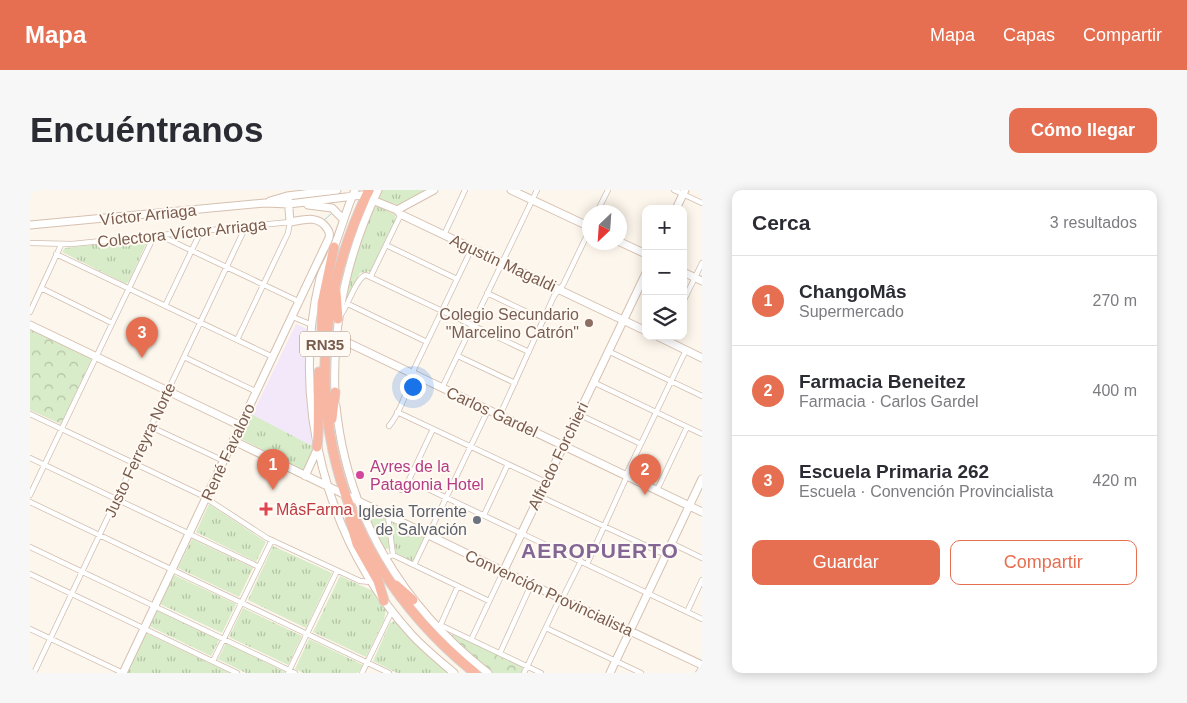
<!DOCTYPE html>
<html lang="es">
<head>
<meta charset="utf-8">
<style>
	body { margin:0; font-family:Helvetica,sans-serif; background:#f7f7f7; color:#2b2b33 }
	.controls { position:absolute; right:15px; top:15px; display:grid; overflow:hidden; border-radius:10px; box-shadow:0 2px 12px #0003 }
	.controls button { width:45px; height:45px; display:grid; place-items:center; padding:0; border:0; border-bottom:1px solid #e1e1e2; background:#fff; color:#2b2b33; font:25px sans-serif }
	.compass { position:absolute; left:552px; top:15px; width:45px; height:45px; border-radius:50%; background:#fff; box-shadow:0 2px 12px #0003; rotate:205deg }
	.you { position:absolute; left:382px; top:196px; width:18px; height:18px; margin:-12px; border:4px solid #fff; border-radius:50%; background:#1a73e8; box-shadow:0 0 0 8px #1a73e833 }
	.badge { display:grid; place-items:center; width:32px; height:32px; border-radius:50%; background:#e76f51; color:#fff; font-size:16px; font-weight:700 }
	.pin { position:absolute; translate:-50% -41px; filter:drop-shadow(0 1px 2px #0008) }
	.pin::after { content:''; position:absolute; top:26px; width:18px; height:15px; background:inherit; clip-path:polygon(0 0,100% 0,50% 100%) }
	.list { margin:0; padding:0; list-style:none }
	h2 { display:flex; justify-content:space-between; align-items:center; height:65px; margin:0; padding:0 20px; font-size:21px }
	h2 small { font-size:16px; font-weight:400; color:#7c7c81 }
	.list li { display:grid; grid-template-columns:32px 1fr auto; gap:15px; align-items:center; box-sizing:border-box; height:90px; padding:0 20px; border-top:1px solid #e1e1e2 }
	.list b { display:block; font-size:19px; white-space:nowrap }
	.list p { margin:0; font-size:16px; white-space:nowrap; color:#7c7c81 }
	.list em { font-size:16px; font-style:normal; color:#7c7c81 }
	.actions { display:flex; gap:10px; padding:15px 20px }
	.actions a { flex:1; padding:11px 0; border:1px solid #e76f51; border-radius:10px; text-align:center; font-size:18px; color:#e76f51 }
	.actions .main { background:#e76f51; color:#fff }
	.icon { flex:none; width:28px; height:28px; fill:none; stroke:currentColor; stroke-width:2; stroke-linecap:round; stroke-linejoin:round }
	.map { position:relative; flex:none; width:672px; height:483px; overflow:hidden; border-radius:10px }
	header { display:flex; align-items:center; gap:30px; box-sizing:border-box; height:70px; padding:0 25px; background:#e76f51; color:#fff }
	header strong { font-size:24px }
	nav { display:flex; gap:28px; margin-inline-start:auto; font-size:18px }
	.intro { display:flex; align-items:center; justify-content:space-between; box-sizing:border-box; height:120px; padding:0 30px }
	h1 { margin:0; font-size:35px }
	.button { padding:12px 22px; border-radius:10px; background:#e76f51; color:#fff; font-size:18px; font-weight:700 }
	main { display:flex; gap:30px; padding:0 30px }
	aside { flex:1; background:#fff; border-radius:10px; box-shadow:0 2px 12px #0003 }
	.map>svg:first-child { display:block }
	.education { fill:#f3e8fa }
	.grass { fill:url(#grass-tufts) }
	.forest { fill:url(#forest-crowns) }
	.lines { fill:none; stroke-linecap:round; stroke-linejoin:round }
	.stream { stroke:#a5d3da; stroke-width:1 }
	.street-casing { stroke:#d1beb0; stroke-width:6 }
	.secondary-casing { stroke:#d6c0b0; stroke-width:9 }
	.highway-casing { stroke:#dad1cd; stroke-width:11 }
	.street { stroke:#fff; stroke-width:4.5 }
	.secondary { stroke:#fff; stroke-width:7 }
	.highway { stroke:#f7b7a3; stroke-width:9 }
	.education-dot { fill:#8d6e63; stroke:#fffaf3; stroke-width:2 }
	.hotel-dot { fill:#d1479c; stroke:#fffaf3; stroke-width:2 }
	.health-dot { fill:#e0444e; stroke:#fffaf3; stroke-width:2 }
	.worship-dot { fill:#6b7280; stroke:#fffaf3; stroke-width:2 }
	.labels { text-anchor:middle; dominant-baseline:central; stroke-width:4; stroke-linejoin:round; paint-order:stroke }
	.shield { fill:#fffaf3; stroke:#a28b7f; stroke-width:1 }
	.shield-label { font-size:15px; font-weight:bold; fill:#7a5c4d }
	.street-label { font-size:16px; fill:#7a5c4d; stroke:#fffaf3 }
	.education-label { font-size:16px; fill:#785e54; stroke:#fffaf3; text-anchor:end }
	.hotel-label { font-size:16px; fill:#b23c85; stroke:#fffaf3; text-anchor:start }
	.health-label { font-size:16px; fill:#be3a42; stroke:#fffaf3; text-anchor:start }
	.worship-label { font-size:16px; fill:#5b616d; stroke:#fffaf3; text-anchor:end }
	.district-label { font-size:21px; font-weight:bold; letter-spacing:1px; fill:#846695; stroke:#fffaf3 }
</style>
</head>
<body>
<header>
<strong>Mapa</strong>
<nav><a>Mapa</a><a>Capas</a><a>Compartir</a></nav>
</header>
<div class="intro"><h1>Encuéntranos</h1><a class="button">Cómo llegar</a></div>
<main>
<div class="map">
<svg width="672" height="483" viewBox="0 0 672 483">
	<defs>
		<pattern id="grass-tufts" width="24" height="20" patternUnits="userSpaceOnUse" patternTransform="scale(1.25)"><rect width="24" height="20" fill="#d8ecc9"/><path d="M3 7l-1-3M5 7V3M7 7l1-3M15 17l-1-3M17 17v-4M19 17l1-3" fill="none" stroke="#b4c2a5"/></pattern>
		<pattern id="forest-crowns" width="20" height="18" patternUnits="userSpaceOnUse" patternTransform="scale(1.25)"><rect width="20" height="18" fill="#d8ecc9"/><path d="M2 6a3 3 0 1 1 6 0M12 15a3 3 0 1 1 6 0" fill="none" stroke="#b4c2a5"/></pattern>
	</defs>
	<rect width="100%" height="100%" fill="#fdf6ec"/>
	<path class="education" d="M266 134 277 139 276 206 282 256 222 225Z"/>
	<path class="grass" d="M351 0H399L368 15 350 9 348 5Z
		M347 16 364 24 366 29 341 81 330 83 319 106 317 107 315 106 324 66 344 17Z
		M116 49 117 52 99 91 96 94 32 62 35 58Z
		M221 224 282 256 285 255 276 278 272 280 211 249 210 246Z
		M179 314 236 352 226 372 166 342Z
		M336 321H338L355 329 360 356 358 359H354L341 336Z
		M363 333 394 347 383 372 366 363 361 335Z
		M162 349 223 378 209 407 148 378Z
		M243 356 302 383 276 438 218 410Z
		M144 385 206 414 192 443 130 414Z
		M310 386 343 401 356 419 354 430 336 467 283 442Z
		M213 418 272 446 258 475 199 447Z
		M127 420 189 450 181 466 119 436Z
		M365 431 395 463 418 483H367L343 471 360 433Z
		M116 443 200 483H97Z
		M279 449 333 475 328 483H273L265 479Z
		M196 453 255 482 254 483H216L188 469Z"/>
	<path class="forest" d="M0 138 62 168 31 234 0 220Z
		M424 444 492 477 493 480 492 483H462L439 465 421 446Z"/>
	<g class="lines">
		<path class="stream" d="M293 31 301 24"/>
		<g class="street-casing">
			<path id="street" d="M644 0 672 13
				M567 22 578 0
				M414 45 435 0
				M131 46 270 112
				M0 53 42 54 260 32 258 43 207 150
				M356 55 427 89
				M26 64 243 167
				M341 86 371 24
				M11 98 82 133
				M457 103 514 130
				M653 112 672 73
				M318 114 397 152
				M135 116 171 41
				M0 122 31 55
				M310 126C318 117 326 87 336 85L499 162
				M263 127 282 135
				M578 161 672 206
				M428 166 485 193
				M154 167 227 202
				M563 192 672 244
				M412 198 507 0
				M367 222 516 292
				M0 224 171 305 237 348 330 391 341 392
				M548 224 611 254
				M470 225 524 106 533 95 560 39
				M359 236C372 220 378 196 385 177L442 58
				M121 237 194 271
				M0 268 229 377
				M596 285 656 160
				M379 290 672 429
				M371 300 377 294 403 239
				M627 300 657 237
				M0 305 124 46
				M509 306 636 365
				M0 312 359 483
				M454 325 478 274
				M358 326 363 365
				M641 353 672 368
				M0 357 265 483
				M355 368 363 365 459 411
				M557 374 597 286
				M384 375 458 220
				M0 384 207 483
				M532 409 551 371
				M657 422 672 390
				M410 435 511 483
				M410 436 428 396
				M516 438 611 483
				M0 439 93 483
				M441 450 473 382
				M470 463 501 395
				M183 471 242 350
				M4 483 216 36
				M258 483 307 381
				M332 483 362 421
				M494 483 530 408
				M668 483 672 477"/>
		</g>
		<g class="secondary-casing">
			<path id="secondary" d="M325 0C316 20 311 40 303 60 299 70 293 78 290 88 260 212 296 351 382 445 395 459 410 471 424 483
				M481 0 560 37
				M340 9 367 20 370 24 616 141
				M240 11 257 6 307 0
				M278 15 302 18 313 29
				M646 19 655 0
				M367 20 404 0
				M0 35 235 13 259 14 332 5
				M590 52 616 64
				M653 82 672 91
				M0 135 211 236
				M627 146 672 168
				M306 147 672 322
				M305 205C302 133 317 65 348 0
				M306 216C317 325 372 416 458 483
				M204 251 477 383 672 475
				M275 286 287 260
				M473 382 616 83
				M93 483 299 48C300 43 299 41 296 37 287 25 273 30 260 32L258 6
				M580 483 672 289"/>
		</g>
		<g class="highway-casing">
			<path id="highway" d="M339 0C254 175 293 360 445 483
				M306 102 308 129
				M292 139V114L304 57
				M302 229 305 202
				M287 257C290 232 287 207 289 182
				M320 330 327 354 348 391 354 411
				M366 395 383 410"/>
		</g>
		<use href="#street" class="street"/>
		<use href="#secondary" class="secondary"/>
		<use href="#highway" class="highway"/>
	</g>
	<circle class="education-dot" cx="559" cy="133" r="5"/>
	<circle class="hotel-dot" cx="330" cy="285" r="5"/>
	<path class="health-dot" d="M233.5 311.5h5v5h5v5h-5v5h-5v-5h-5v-5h5z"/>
	<circle class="worship-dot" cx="447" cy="330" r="5"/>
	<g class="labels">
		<rect class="shield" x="270" y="141.5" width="50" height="25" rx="4"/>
		<g class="shield-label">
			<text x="295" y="154">RN35</text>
		</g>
		<g class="street-label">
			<text transform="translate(118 25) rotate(-6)">Víctor Arriaga</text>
			<text transform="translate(152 43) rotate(-6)">Colectora Víctor Arriaga</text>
			<text transform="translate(473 73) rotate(25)">Agustín Magaldi</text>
			<text transform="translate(462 222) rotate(25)">Carlos Gardel</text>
			<text transform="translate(110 260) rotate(-65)">Justo Ferreyra Norte</text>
			<text transform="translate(198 262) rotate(-65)">René Favaloro</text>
			<text transform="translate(528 266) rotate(-64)">Alfredo Forchieri</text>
			<text transform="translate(519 403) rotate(25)">Convención Provincialista</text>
		</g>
		<g class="education-label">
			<text x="549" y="124">Colegio Secundario<tspan x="549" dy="18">"Marcelino Catrón"</tspan></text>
		</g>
		<g class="hotel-label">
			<text x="340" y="276">Ayres de la<tspan x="340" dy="18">Patagonia Hotel</tspan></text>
		</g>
		<g class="health-label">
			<text x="246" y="319">MâsFarma</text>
		</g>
		<g class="worship-label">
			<text x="437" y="321">Iglesia Torrente<tspan x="437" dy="18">de Salvación</tspan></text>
		</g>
		<g class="district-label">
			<text x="570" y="360">AEROPUERTO</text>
		</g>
	</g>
</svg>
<div class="controls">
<button>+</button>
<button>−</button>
<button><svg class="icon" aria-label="layers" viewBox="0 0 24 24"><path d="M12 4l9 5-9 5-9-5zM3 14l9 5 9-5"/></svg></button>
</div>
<svg class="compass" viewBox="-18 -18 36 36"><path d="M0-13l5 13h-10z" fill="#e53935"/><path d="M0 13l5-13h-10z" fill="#7c7c81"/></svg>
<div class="you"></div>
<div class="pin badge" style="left:243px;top:300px">1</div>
<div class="pin badge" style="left:615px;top:305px">2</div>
<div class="pin badge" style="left:112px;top:168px">3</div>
</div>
<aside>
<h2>Cerca<small>3 resultados</small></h2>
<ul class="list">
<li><span class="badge">1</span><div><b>ChangoMâs</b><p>Supermercado</p></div><em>270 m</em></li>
<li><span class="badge">2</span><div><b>Farmacia Beneitez</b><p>Farmacia · Carlos Gardel</p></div><em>400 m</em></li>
<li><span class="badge">3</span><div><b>Escuela Primaria 262</b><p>Escuela · Convención Provincialista</p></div><em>420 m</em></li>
</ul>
<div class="actions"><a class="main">Guardar</a><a>Compartir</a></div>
</aside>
</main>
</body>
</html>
